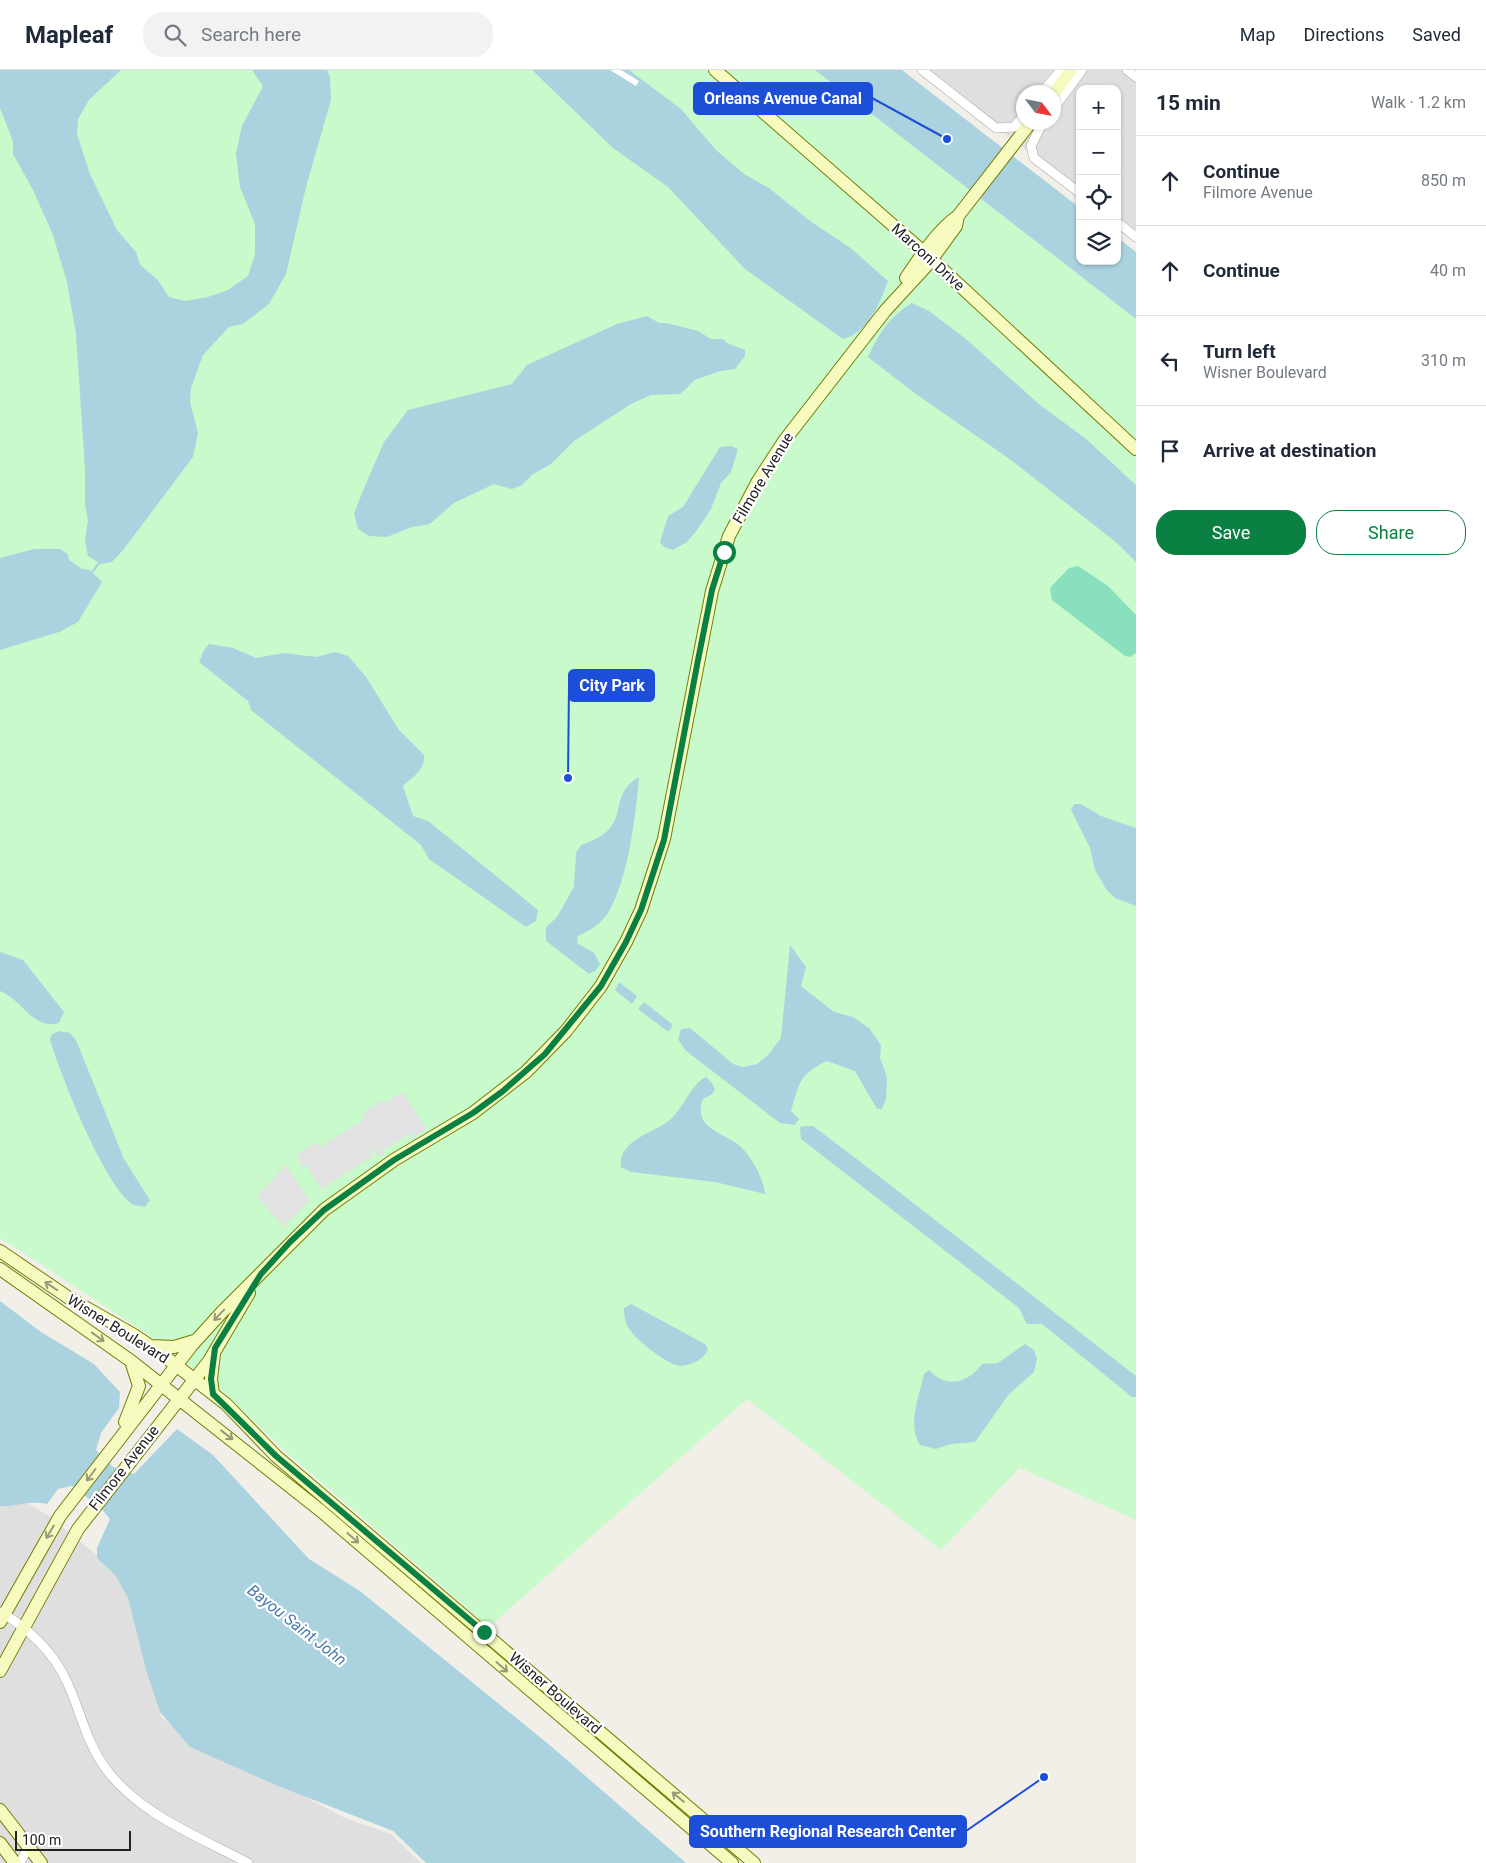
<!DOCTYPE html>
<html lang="en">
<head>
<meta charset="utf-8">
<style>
	body { margin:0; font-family:Roboto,sans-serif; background:#f2f2f3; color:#1f2937 }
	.controls { position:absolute; right:15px; top:15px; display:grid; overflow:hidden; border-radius:10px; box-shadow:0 1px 4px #0004 }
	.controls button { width:45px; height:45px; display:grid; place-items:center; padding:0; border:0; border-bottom:1px solid #e0e1e3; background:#fff; color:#1f2937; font:25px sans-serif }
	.compass { position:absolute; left:1016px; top:15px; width:45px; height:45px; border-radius:50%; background:#fff; box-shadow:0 1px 4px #0004; rotate:122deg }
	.scale { position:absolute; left:15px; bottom:12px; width:116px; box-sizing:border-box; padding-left:5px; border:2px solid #222; border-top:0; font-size:14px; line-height:18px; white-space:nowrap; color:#222; -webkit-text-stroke:4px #fff; paint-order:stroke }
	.stop { position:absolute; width:15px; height:15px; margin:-11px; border:4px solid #0b8043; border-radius:50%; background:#fff }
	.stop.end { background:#0b8043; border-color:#fff; box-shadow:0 1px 5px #0008 }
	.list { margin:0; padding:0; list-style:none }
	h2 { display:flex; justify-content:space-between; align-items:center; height:65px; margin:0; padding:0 20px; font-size:21px }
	h2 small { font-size:16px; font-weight:400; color:#747a83 }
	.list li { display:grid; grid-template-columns:32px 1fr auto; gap:15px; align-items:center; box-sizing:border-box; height:90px; padding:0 20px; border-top:1px solid #e0e1e3 }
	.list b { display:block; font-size:19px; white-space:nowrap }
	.list p { margin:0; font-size:16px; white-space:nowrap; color:#747a83 }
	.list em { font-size:16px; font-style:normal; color:#747a83 }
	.actions { display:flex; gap:10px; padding:15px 20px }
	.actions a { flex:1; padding:11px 0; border:1px solid #0b8043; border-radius:20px; text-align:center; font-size:18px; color:#0b8043 }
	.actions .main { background:#0b8043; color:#fff }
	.icon { flex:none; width:28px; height:28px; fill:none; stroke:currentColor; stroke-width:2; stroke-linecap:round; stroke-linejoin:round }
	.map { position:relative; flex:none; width:1136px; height:1793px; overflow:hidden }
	header { display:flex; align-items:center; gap:30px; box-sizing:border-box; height:70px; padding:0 25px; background:#fff; border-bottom:1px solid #e0e1e3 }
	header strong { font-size:24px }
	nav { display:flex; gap:28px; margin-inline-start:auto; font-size:18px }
	.search { width:350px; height:45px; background:#f2f2f3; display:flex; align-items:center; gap:12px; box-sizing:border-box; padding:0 18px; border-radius:20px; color:#747a83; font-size:19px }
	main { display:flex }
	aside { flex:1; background:#fff }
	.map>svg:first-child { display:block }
	.residential { fill:#e0dfdf; fill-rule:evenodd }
	.park { fill:#c8facc }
	.pitch { fill:#88e0be }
	.parking { fill:#e2e2e2 }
	.water { fill:#aad3df }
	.pier { fill:#fff }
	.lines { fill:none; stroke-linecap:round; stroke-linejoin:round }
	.stream { stroke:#aad3df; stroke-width:2.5 }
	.street-casing { stroke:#a9a9a9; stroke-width:10 }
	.secondary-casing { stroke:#707d05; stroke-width:14 }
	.street { stroke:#fff; stroke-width:9 }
	.secondary { stroke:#f7fabf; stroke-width:12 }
	.oneway { stroke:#979978 }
	.route { stroke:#0b8043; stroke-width:6 }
	.labels { text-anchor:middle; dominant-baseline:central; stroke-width:4.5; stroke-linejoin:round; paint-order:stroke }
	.street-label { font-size:15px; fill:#222; stroke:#fff }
	.water-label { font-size:16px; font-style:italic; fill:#4a7aab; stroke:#fff }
	.leader { fill:none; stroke:#1d4ed8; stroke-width:2 }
	.callout-dot { fill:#1d4ed8; stroke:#fff; stroke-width:2 }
	.callout { fill:#1d4ed8; stroke:#1d4ed8; stroke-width:2 }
	.callout-label { font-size:16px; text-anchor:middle; font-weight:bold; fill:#fff }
</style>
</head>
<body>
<header>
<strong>Mapleaf</strong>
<div class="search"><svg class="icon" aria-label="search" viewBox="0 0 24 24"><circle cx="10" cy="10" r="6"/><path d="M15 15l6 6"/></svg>Search here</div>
<nav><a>Map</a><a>Directions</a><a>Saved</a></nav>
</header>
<main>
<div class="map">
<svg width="1136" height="1793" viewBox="0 0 1136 1793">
	<rect width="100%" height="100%" fill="#f2efe9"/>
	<path class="residential" d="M925 0H1136V167L1117 152V19H1080V122ZM1024 22H1054V52H1024Z
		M0 1423 17 1427 49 1446 115 1500 142 1557 161 1647 202 1679 298 1723 345 1748 391 1764 421 1793H0Z"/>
	<path class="park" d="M0 0H815L1136 249V1450L1020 1398 941 1480 747 1329 489 1557 286 1382 226 1324 158 1271 0 1168Z"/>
	<path class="pitch" d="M1078 496 1108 516 1136 545V583L1130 587 1125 586 1052 530 1050 518 1069 498Z"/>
	<path class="parking" d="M403 1022 426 1059 414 1068 412 1063 384 1080 380 1075 384 1084 379 1087 372 1079 371 1081 373 1086 321 1119 306 1095 303 1098 296 1085 317 1072 320 1077 365 1049 362 1043 384 1030 388 1035 389 1029Z
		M286 1095 309 1130 284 1157 257 1126Z"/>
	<path class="water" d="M0 0H121L89 30 78 49 77 64 90 104 117 160 136 182 140 195 157 209 169 227 185 231 208 227 228 220 248 206 255 184V154L240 117 236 83 242 56 263 16 252 0H327L330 7 331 30 306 117 286 204 269 234 243 254 229 257 203 285 191 318 190 332 198 363 193 387 124 479 112 492 101 494 88 486 85 471 88 450 85 435V399L76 264 67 212 53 165 33 120 13 84V71L0 38Z
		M532 0H629L681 39 716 80 744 104 769 118 810 151 852 179 888 211C880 233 868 263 843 269L745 199 668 117 613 78Z
		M815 0H902L1080 138V191H1117V167L1136 182V249Z
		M912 233 929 241 966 269 1040 335 1085 368 1136 415V492L1117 473 1011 390 913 322 868 287C880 262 888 248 912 233Z
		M647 246 659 253H666L698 261 711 269H723L727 273 745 280V286L735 299 720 301 695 310 680 324 651 325 631 334 574 371 551 394 533 404 522 415 512 419 494 414 454 433 430 454 412 457 387 467 369 466 358 459 354 444 364 418 384 372 408 340 512 314 527 295 617 254Z
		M731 376 738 379 731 402 721 413 711 439 697 460 687 472 673 480 664 477 660 472 668 446 683 437 720 377Z
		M34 479H60L68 484 69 490 82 499 90 500 102 512 78 552 59 562 0 580V488Z
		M209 574 233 578 256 588 284 583 316 587 335 582 348 586 366 607 399 660 424 685C425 701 413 706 403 716L413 746 428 751 538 840 536 851 526 857 429 789 421 775 251 640 248 631 199 592 204 580Z
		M639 707C636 745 628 810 608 843 601 854 589 861 578 866L577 873 594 883 600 894 595 901 589 904 546 871V857L557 847 574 817 576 783 581 775C637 757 603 728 639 707Z
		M1074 734H1081L1101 746 1136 758V836L1115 828 1106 819 1095 800 1090 778 1071 740Z
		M790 875 806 897 801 916 834 942 853 947 869 958 881 975 880 988 887 1007 886 1029 882 1039H877L855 1001 827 991C798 1005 800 1012 791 1041L799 1049 795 1055 780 1053 685 980 678 969 681 959 690 958 733 994 743 997 757 994 768 985 781 968Z
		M0 882 23 890 64 942 59 953C32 960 22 929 0 921Z
		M619 912 637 926 632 934 615 920Z
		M644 932 672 954 671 960 667 961 638 939Z
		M60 961 70 963 76 970 124 1089 150 1130 145 1137C142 1136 137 1136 134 1135 107 1122 58 1000 50 969L52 964Z
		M706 1007 712 1013 715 1020 711 1025 703 1029C692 1059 724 1062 740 1076 751 1086 764 1109 765 1124L715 1112 631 1102 621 1097C618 1069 654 1064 671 1049 684 1037 692 1013 706 1007Z
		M805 1056H813L854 1087 1136 1306V1327H1132L1042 1254H1027L1019 1238 801 1069 800 1057Z
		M0 1231 41 1262 94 1294 120 1322 119 1338 101 1363 96 1380 113 1397 134 1404 177 1359 213 1385 309 1489 360 1521 552 1677 686 1793H426L393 1761 278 1716 190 1677 160 1642 146 1600 128 1528 116 1506 97 1488V1478L110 1449 100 1437 72 1416 58 1419 47 1434C26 1430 19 1437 0 1436Z
		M631 1234 705 1274 708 1279C704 1290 688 1298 676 1295 665 1292 636 1270 630 1260 625 1253 624 1247 624 1238Z
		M1025 1274 1034 1280 1037 1289 1034 1302 1009 1324 975 1372 951 1374 936 1379 920 1375C907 1354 919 1327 924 1304L929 1300C946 1319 968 1313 982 1294L998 1293Z"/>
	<path class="pier" d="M610 0H621L639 11 636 16Z"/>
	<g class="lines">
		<path class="stream" d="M93 501 99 493"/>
		<g class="street-casing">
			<path id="street" d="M922 0 996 58 1014 57 1024 45
				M1127 0 1136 7
				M1042 22 1061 0
				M1054 38 1082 0
				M1043 52 1031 76 1034 88 1080 123
				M1117 152 1136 167
				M0 1542C29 1558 54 1583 67 1612 81 1642 86 1672 106 1699 140 1745 200 1767 248 1793
				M20 1793 28 1778"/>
		</g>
		<g class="secondary-casing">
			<path id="secondary" d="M715 0 927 185 1136 379
				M1054 23 1071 0
				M906 208C920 187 937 161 958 146L1031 52
				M0 1181 69 1228 134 1265 159 1282 226 1334 276 1386 754 1793
				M0 1199 131 1291 321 1441 732 1793
				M150 1276 174 1277 194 1271
				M213 1324 211 1309 214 1284
				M125 1352 139 1316 131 1291
				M0 1552 60 1446 192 1275 222 1242 324 1140 394 1090 473 1043 526 1002 566 961 601 916 626 872 641 840 664 769 712 521 729 466 758 411 784 371 885 241 929 193 956 156 958 146
				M0 1601 78 1459 209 1291 249 1223
				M0 1740 41 1793
				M0 1773 15 1793"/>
		</g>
		<use href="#street" class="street"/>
		<use href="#secondary" class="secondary"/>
	</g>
	<defs><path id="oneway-shaft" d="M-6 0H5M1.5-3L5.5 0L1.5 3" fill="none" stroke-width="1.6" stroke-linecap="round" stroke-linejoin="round" transform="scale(1.25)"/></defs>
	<g class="oneway">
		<use href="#oneway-shaft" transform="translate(51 1216) rotate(-146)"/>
		<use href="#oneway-shaft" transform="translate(219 1245) rotate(134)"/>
		<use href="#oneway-shaft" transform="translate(98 1267) rotate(36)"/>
		<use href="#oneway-shaft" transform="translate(227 1365) rotate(38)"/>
		<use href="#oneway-shaft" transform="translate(91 1405) rotate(127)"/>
		<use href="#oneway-shaft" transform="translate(50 1462) rotate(121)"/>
		<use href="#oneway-shaft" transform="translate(353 1468) rotate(41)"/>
		<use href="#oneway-shaft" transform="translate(502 1597) rotate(41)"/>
		<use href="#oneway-shaft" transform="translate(678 1727) rotate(-140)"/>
	</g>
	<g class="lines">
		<path class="route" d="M484 1562 276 1386 213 1324 211 1309 215 1278 261 1204 290 1172 324 1140 394 1090 473 1043 503 1021 545 984 601 916 626 872 641 840 664 770 698 590 712 520 724 482"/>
	</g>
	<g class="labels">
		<g class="street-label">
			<text transform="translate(928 187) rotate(42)">Marconi Drive</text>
			<text transform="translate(763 408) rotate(-59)">Filmore Avenue</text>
			<text transform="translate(118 1259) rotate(32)">Wisner Boulevard</text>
			<text transform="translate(124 1398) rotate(-52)">Filmore Avenue</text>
			<text transform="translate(555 1623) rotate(41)">Wisner Boulevard</text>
		</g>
		<g class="water-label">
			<text transform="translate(297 1555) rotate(38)">Bayou Saint John</text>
		</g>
	</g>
	<path class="leader" d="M947 69L872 28M568 708L569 615M1044 1707L966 1761"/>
	<g class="callout-dot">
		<circle cx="947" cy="69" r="5"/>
		<circle cx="568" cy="708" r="5"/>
		<circle cx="1044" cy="1707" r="5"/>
	</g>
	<g class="callout">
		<rect x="694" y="13" width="178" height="31" rx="5"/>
		<rect x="569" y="600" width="85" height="31" rx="5"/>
		<rect x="690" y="1746" width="276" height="31" rx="5"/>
	</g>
	<g class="callout-label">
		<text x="783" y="34">Orleans Avenue Canal</text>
		<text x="612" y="621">City Park</text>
		<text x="828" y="1767">Southern Regional Research Center</text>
	</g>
</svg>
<div class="controls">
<button>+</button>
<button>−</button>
<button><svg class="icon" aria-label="locate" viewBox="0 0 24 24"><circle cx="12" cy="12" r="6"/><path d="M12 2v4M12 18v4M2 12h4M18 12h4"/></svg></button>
<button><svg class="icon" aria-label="layers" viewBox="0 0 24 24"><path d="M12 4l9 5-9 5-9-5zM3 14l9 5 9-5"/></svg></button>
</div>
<svg class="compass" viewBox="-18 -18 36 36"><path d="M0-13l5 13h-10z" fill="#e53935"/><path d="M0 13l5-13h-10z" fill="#747a83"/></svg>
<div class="scale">100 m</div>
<div class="stop" style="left:724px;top:482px"></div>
<div class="stop end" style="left:484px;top:1562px"></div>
</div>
<aside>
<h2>15 min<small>Walk · 1.2 km</small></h2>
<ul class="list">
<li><svg class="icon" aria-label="ahead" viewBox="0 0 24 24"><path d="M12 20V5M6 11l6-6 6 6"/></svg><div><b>Continue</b><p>Filmore Avenue</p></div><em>850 m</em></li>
<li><svg class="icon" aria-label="ahead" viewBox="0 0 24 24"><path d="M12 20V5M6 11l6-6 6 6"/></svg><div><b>Continue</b></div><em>40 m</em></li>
<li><svg class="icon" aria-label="left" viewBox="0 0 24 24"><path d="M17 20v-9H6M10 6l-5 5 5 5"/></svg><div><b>Turn left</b><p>Wisner Boulevard</p></div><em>310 m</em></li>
<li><svg class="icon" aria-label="arrive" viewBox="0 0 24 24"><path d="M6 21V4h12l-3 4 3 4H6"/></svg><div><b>Arrive at destination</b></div></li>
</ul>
<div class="actions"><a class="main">Save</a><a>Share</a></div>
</aside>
</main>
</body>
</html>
